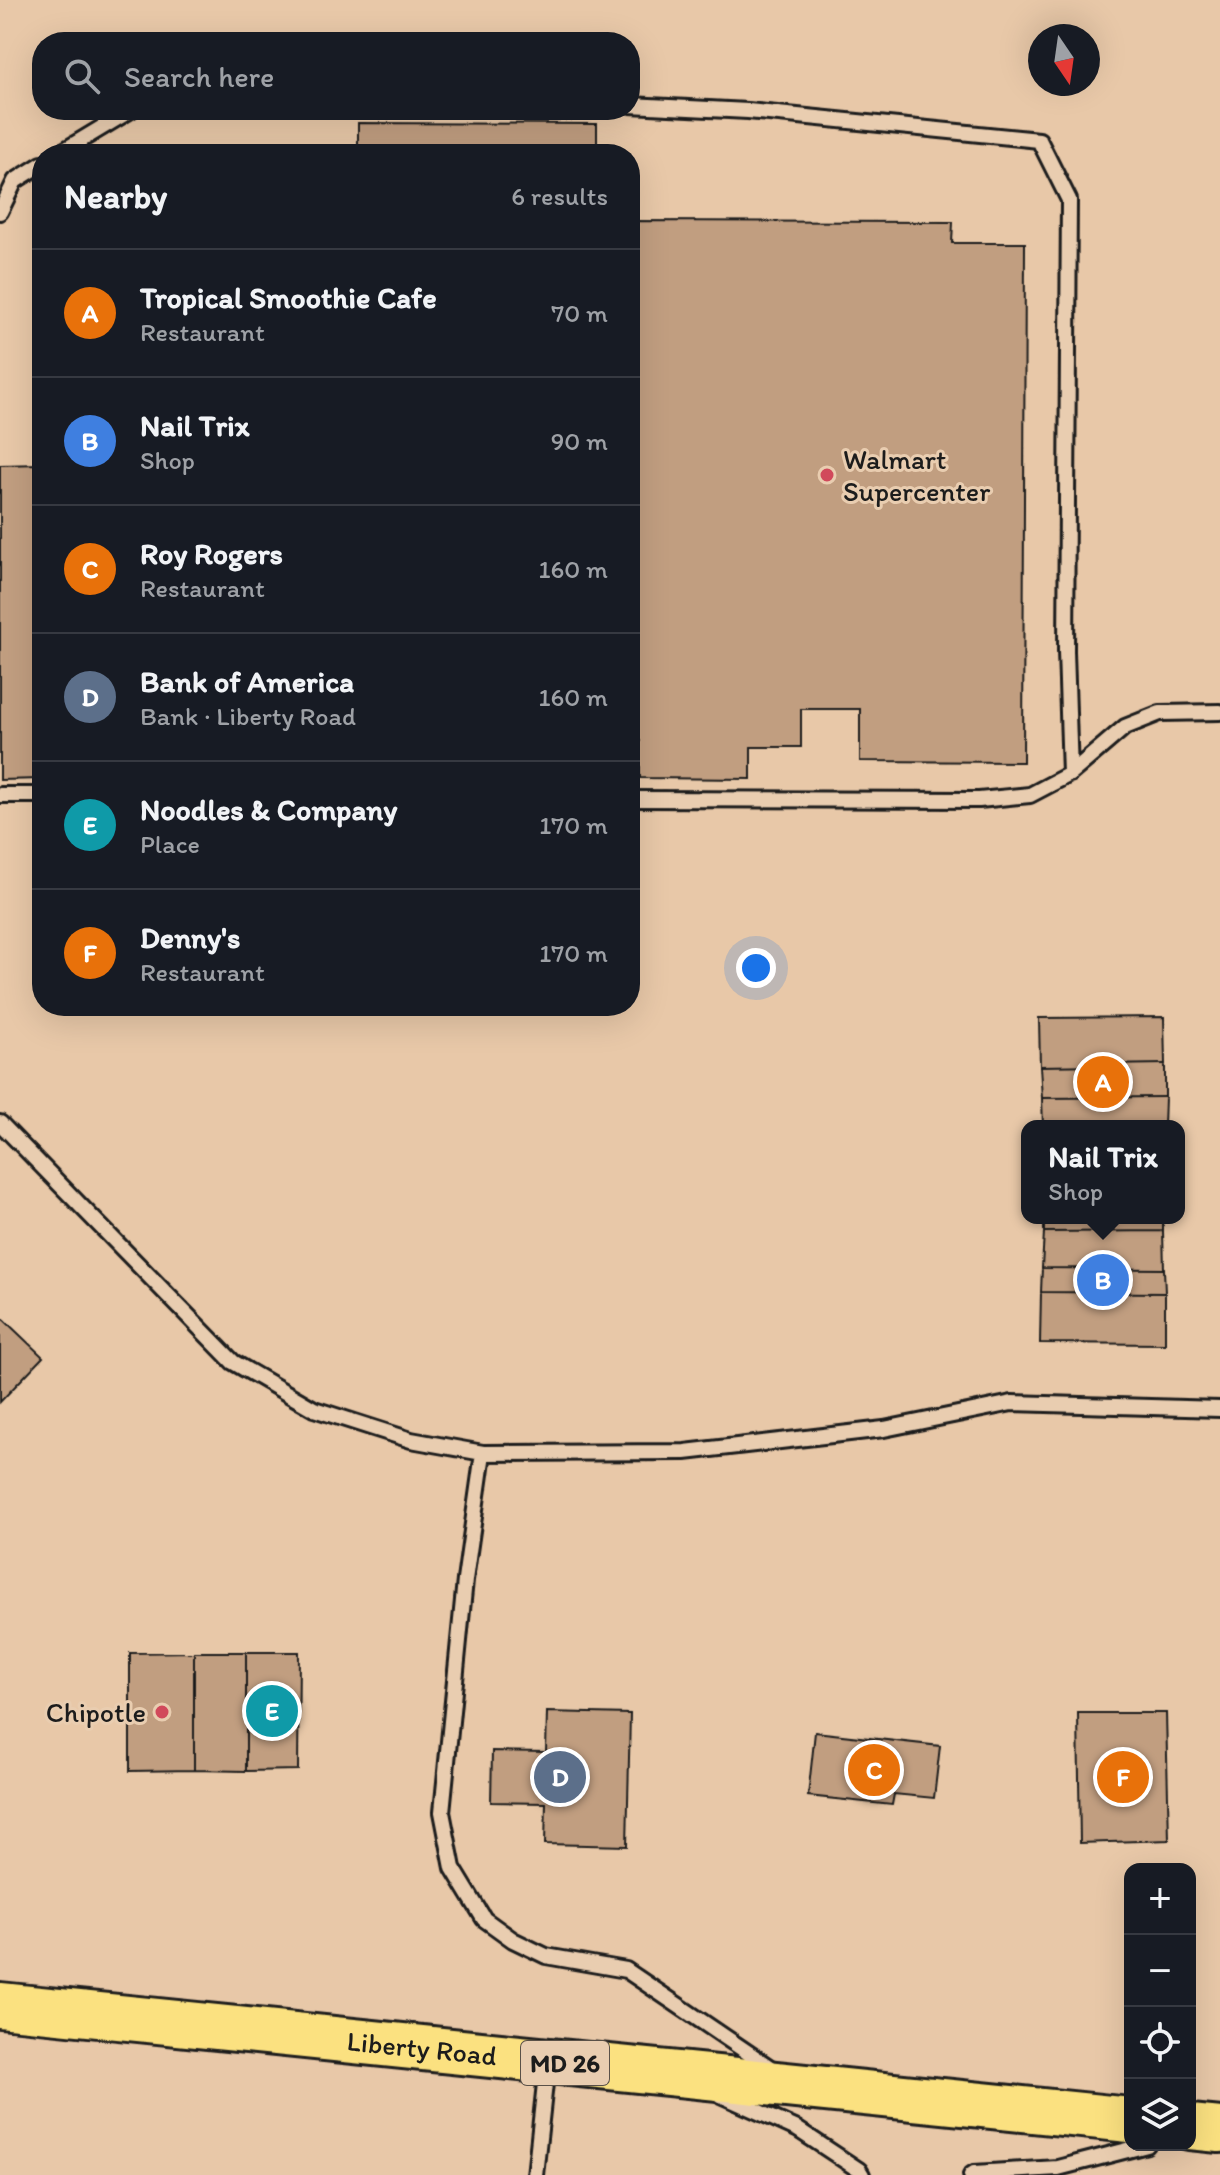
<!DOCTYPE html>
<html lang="en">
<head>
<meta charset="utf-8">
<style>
	body { margin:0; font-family:Itim,sans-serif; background:#242831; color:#f1f3f6 }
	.controls { position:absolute; right:24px; bottom:24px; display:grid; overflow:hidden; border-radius:16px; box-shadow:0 8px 32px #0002 }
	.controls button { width:72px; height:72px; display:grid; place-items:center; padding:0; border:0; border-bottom:2px solid #363941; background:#171b24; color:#f1f3f6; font:40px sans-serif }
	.compass { position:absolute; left:1028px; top:24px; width:72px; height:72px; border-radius:50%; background:#171b24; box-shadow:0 8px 32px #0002; rotate:167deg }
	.you { position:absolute; left:756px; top:968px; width:28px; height:28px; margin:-20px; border:6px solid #fff; border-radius:50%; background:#1a73e8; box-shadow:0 0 0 12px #1a73e833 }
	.badge { display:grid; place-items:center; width:52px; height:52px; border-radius:50%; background:#d1495b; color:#fff; font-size:26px; font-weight:700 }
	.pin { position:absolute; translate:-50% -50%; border:4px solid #fff; box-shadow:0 2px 8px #0006 }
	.popup { position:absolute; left:1021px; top:1120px; width:164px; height:104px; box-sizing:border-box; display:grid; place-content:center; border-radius:16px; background:#171b24; filter:drop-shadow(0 2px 6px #0005); font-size:26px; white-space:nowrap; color:#9ea1a6 }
	.popup b { font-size:30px; color:#f1f3f6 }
	.popup::after { content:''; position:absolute; left:50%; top:100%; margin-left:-16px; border:16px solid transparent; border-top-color:#171b24 }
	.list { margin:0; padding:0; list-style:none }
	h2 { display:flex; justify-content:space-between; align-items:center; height:104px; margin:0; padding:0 32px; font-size:34px }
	h2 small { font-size:26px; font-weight:400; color:#9ea1a6 }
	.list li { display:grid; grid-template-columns:52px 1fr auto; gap:24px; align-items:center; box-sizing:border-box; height:128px; padding:0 32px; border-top:2px solid #363941 }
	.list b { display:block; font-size:30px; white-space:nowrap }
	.list p { margin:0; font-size:26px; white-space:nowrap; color:#9ea1a6 }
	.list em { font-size:26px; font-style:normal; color:#9ea1a6 }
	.icon { flex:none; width:44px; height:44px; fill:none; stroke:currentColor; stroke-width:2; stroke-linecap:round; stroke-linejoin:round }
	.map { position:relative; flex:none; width:1220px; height:2175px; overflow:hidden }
	.search { position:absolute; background:#171b24; box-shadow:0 8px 32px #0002; left:32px; top:32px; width:608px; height:88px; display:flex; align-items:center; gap:20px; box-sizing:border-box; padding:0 28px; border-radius:32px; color:#9ea1a6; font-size:30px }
	.panel { position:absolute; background:#171b24; box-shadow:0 8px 32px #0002; left:32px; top:144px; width:608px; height:872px; border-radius:32px }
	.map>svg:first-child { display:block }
	.building { fill:#c19e80; stroke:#1c1c1c; stroke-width:2 }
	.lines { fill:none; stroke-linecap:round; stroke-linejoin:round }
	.lane-casing { stroke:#1c1c1c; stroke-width:20 }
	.primary-casing { stroke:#1c1c1c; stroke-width:50 }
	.lane { stroke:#e9cdb0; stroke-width:14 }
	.primary { stroke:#fbe180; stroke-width:44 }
	.poi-dot { fill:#d1495b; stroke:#e9cdb0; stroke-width:3 }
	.labels { text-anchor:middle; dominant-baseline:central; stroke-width:6; stroke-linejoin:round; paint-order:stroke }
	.shield { fill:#e9cdb0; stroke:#5a5148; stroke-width:2 }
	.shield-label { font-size:26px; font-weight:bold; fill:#1c1c1c }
	.poi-label { font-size:28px; fill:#1c1c1c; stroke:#e9cdb0; text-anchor:start }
	.street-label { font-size:28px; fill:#1c1c1c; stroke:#e9cdb0 }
</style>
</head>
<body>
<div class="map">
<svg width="1220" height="2175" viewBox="0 0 1220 2175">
	<rect width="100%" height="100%" fill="#e8c8a8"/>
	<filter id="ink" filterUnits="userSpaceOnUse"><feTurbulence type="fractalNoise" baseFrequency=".0125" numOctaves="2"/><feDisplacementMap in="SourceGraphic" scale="16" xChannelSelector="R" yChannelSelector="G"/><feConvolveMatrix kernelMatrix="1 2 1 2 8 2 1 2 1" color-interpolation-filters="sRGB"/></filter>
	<g filter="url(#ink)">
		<path class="building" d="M358 123 597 124V154H358Z
			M630 221 953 222 952 243H1025L1023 762 860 761V709H801V747H751V779L640 778V741H630Z
			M42 464V779L0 780V465Z
			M1164 1017 1165 1064 1040 1066 1039 1018Z
			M1165 1064V1097L1042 1098 1040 1066Z
			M1165 1097 1164 1126H1043L1042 1098Z
			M1044 1218H1163V1231L1044 1232Z
			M1163 1231 1164 1269 1042 1268 1044 1232Z
			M1042 1268 1164 1269 1165 1293 1041 1292Z
			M1041 1292 1165 1293V1344L1040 1343Z
			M0 1316 43 1357 0 1402Z
			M194 1652H246V1771L194 1770Z
			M194 1652V1770L130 1771V1653Z
			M246 1652H299L298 1770 246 1771Z
			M547 1712 630 1714 627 1846 545 1844 546 1803 491 1802 492 1751 546 1752Z
			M1078 1713H1166L1169 1840 1080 1843Z
			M815 1732 940 1746 934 1798 894 1794 892 1805 808 1796Z"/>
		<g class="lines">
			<g class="lane-casing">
				<path id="lane" d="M630 105 748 111 1039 140 1069 200 1066 651 1070 774
					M58 154 131 110
					M0 212 15 181 42 164
					M0 795H42
					M630 799 979 800 1030 795 1070 774 1125 727 1160 713 1220 712
					M0 1123 233 1362 314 1409 411 1440 483 1453 685 1452 884 1429 1012 1403 1220 1409
					M483 1453 465 1580 442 1812 453 1868 484 1919 513 1940 546 1956 626 1970 775 2071
					M721 2095 797 2129 859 2170 862 2175
					M535 2175 547 2065
					M971 2175 974 2173 1058 2168 1147 2145"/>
			</g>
			<g class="primary-casing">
				<g id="primary">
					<path id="s1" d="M0 2005 1130 2120"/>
					<path d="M1190 2127 1220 2130"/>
				</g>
			</g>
			<use href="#lane" class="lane"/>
			<use href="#primary" class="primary"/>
		</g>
	</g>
	<g class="poi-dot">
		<circle cx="827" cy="475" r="8"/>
		<circle cx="162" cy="1712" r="8"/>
	</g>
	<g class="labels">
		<rect class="shield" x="521" y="2041" width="88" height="44" rx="6"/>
		<g class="shield-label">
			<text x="565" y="2063">MD 26</text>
		</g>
		<g class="poi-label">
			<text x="843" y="459">Walmart<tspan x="843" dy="32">Supercenter</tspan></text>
			<text x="146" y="1712" text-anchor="end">Chipotle</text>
		</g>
		<g class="street-label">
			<text stroke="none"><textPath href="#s1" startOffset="424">Liberty Road</textPath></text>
		</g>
	</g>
</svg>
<div class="controls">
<button>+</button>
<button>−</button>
<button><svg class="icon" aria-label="locate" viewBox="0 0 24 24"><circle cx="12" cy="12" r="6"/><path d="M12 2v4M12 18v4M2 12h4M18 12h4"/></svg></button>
<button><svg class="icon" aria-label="layers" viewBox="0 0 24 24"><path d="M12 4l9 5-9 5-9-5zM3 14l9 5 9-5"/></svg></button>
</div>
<svg class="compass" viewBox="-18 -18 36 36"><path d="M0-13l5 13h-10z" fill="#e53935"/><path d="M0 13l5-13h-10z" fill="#9ea1a6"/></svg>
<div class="you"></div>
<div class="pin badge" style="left:1103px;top:1082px;background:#e8710a">A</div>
<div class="pin badge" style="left:1103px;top:1280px;background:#3f7fe0">B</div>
<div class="popup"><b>Nail Trix</b>Shop</div>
<div class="pin badge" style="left:874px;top:1770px;background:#e8710a">C</div>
<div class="pin badge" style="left:560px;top:1777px;background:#5c6f8a">D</div>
<div class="pin badge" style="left:272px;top:1711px;background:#0f9aa8">E</div>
<div class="pin badge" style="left:1123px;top:1777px;background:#e8710a">F</div>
<div class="search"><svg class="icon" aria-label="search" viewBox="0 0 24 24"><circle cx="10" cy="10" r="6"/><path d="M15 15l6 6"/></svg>Search here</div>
<section class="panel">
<h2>Nearby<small>6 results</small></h2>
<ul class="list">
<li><span class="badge" style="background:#e8710a">A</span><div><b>Tropical Smoothie Cafe</b><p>Restaurant</p></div><em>70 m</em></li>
<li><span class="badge" style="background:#3f7fe0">B</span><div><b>Nail Trix</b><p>Shop</p></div><em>90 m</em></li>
<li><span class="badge" style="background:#e8710a">C</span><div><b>Roy Rogers</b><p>Restaurant</p></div><em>160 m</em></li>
<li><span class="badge" style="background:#5c6f8a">D</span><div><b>Bank of America</b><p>Bank · Liberty Road</p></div><em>160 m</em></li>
<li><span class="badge" style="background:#0f9aa8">E</span><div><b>Noodles &amp; Company</b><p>Place</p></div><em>170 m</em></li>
<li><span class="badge" style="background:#e8710a">F</span><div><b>Denny's</b><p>Restaurant</p></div><em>170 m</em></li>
</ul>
</section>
</div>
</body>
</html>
